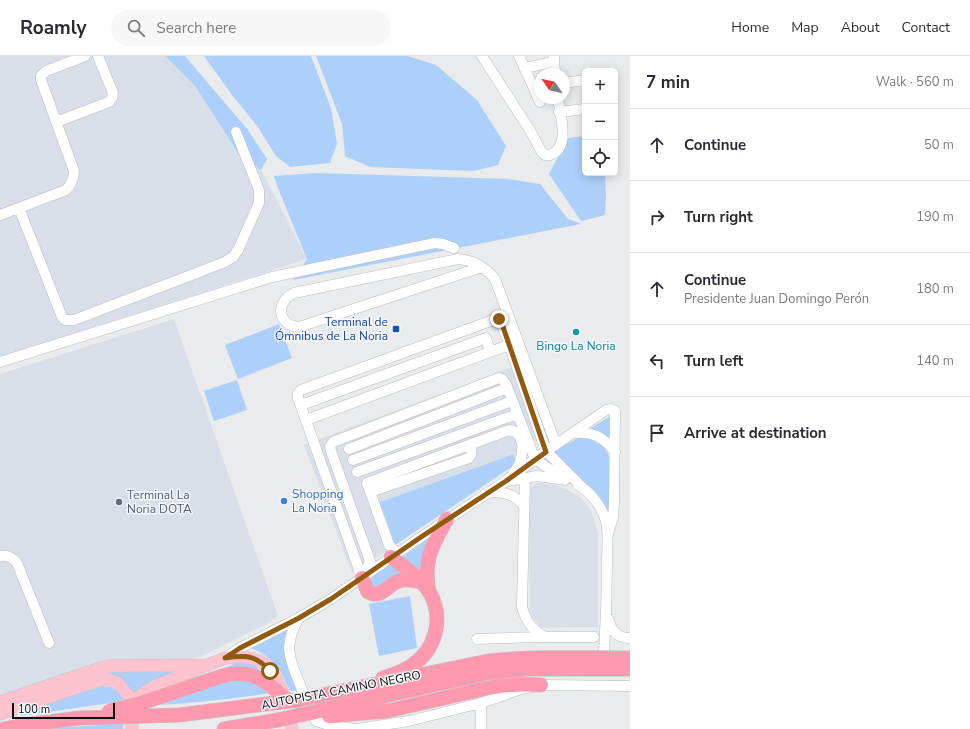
<!DOCTYPE html>
<html lang="en">
<head>
<meta charset="utf-8">
<style>
	body { margin:0; font-family:"Nunito Sans",sans-serif; background:#f7f7f7; color:#2b2b33 }
	.controls { position:absolute; right:12px; top:12px; display:grid; overflow:hidden; border-radius:6px; box-shadow:0 2px 10px #0003 }
	.controls button { width:36px; height:36px; display:grid; place-items:center; padding:0; border:0; border-bottom:1px solid #e1e1e2; background:#fff; color:#2b2b33; font:20px sans-serif }
	.compass { position:absolute; left:534px; top:12px; width:36px; height:36px; border-radius:50%; background:#fff; box-shadow:0 2px 10px #0003; rotate:304deg }
	.scale { position:absolute; left:12px; bottom:10px; width:103px; box-sizing:border-box; padding-left:4px; border:2px solid #0c0d0d; border-top:0; font-size:11px; line-height:14px; white-space:nowrap; color:#0c0d0d; -webkit-text-stroke:3px #f6f8fb; paint-order:stroke }
	.stop { position:absolute; width:12px; height:12px; margin:-9px; border:3px solid #905a0f; border-radius:50%; background:#fff }
	.stop.end { background:#905a0f; border-color:#fff; box-shadow:0 1px 4px #0008 }
	.list { margin:0; padding:0; list-style:none }
	h2 { display:flex; justify-content:space-between; align-items:center; height:52px; margin:0; padding:0 16px; font-size:17px }
	h2 small { font-size:13px; font-weight:400; color:#7c7c81 }
	.list li { display:grid; grid-template-columns:26px 1fr auto; gap:12px; align-items:center; box-sizing:border-box; height:72px; padding:0 16px; border-top:1px solid #e1e1e2 }
	.list b { display:block; font-size:15px; white-space:nowrap }
	.list p { margin:0; font-size:13px; white-space:nowrap; color:#7c7c81 }
	.list em { font-size:13px; font-style:normal; color:#7c7c81 }
	.icon { flex:none; width:22px; height:22px; fill:none; stroke:currentColor; stroke-width:2; stroke-linecap:round; stroke-linejoin:round }
	.map { position:relative; flex:none; width:630px; height:673px; overflow:hidden }
	header { display:flex; align-items:center; gap:24px; box-sizing:border-box; height:56px; padding:0 20px; background:#fff; border-bottom:1px solid #e1e1e2 }
	header strong { font-size:19px }
	nav { display:flex; gap:22px; margin-inline-start:auto; font-size:14px }
	.search { width:280px; height:36px; background:#f7f7f7; display:flex; align-items:center; gap:10px; box-sizing:border-box; padding:0 14px; border-radius:22px; color:#7c7c81; font-size:15px }
	main { display:flex }
	aside { flex:1; background:#fff }
	.map>svg:first-child { display:block }
	.built { fill:#d8dfe8 }
	.green { fill:#acd0f9 }
	.lines { fill:none; stroke-linecap:round; stroke-linejoin:round }
	.minor-casing { stroke:#babcbf; stroke-width:11 }
	.major-casing { stroke:#c5c5c5; stroke-width:13 }
	.highway-casing { stroke:#c5c5c5; stroke-width:15 }
	.minor { stroke:#fff; stroke-width:10 }
	.major { stroke:#ffc2cf; stroke-width:12 }
	.highway { stroke:#ff99af; stroke-width:14 }
	.highway-bridge-casing { stroke:#c5c5c5; stroke-width:15; stroke-linecap:butt }
	.highway-bridge { stroke:#ff99af; stroke-width:14 }
	.route { stroke:#905a0f; stroke-width:5 }
	.transit-dot { fill:#1a4fb4; stroke:#f6f8fb; stroke-width:1.5 }
	.culture-dot { fill:#0f9aa8; stroke:#f6f8fb; stroke-width:1.5 }
	.shop-dot { fill:#3f7fe0; stroke:#f6f8fb; stroke-width:1.5 }
	.service-dot { fill:#5c6f8a; stroke:#f6f8fb; stroke-width:1.5 }
	.labels { text-anchor:middle; dominant-baseline:central; stroke-width:3; stroke-linejoin:round; paint-order:stroke }
	.transit-label { font-size:12px; fill:#164399; stroke:#f6f8fb; text-anchor:end }
	.culture-label { font-size:12px; fill:#0d838f; stroke:#f6f8fb }
	.shop-label { font-size:12px; fill:#366cbe; stroke:#f6f8fb; text-anchor:start }
	.service-label { font-size:12px; fill:#4e5e75; stroke:#f6f8fb; text-anchor:start }
	.street-label { font-size:12px; fill:#0c0d0d; stroke:#f6f8fb }
</style>
</head>
<body>
<header>
<strong>Roamly</strong>
<div class="search"><svg class="icon" aria-label="search" viewBox="0 0 24 24"><circle cx="10" cy="10" r="6"/><path d="M15 15l6 6"/></svg>Search here</div>
<nav><a>Home</a><a>Map</a><a>About</a><a>Contact</a></nav>
</header>
<main>
<div class="map">
<svg width="630" height="673" viewBox="0 0 630 673">
	<rect width="100%" height="100%" fill="#e9ebed"/>
	<path class="built" d="M0 0H165L195 30 240 100 261 114 307 203 0 301Z
		M174 263 278 560 272 565 200 601 184 604H109L0 641V318Z
		M513 311 538 381 514 398 380 446 395 489 352 517 304 389Z
		M537 427 555 429 568 434 581 442 591 454 598 477V571L541 572 530 557 529 433Z"/>
	<path class="green" d="M165 0H185L248 74 267 103 261 114 240 100 195 30Z
		M204 0H311L331 52 337 88 330 107 290 111 276 100 257 70 232 39Z
		M316 0H408L436 9 477 44 506 90 498 109 473 115 370 111 345 100 342 68Z
		M585 80V117H605L606 139 605 159 581 165 549 118 568 82Z
		M317 117 508 123 540 128 568 163 581 168 293 224 307 203 278 132 274 120Z
		M279 268 292 302 238 323 225 289Z
		M237 324 247 354 214 365 204 335Z
		M609 361 610 363V385L588 374Z
		M578 382C595 381 607 388 610 405L609 459 551 397Z
		M514 398 516 408 395 489 380 446Z
		M432 480 422 522 398 504Z
		M391 508 406 519 376 534 366 525Z
		M410 540 417 592 379 600 369 548Z
		M290 572C276 587 291 616 297 634L290 635C280 613 274 602 251 592Z
		M239 606 253 608 265 619 176 629 182 626 206 619Z
		M157 613 177 616 132 643 101 620 105 615Z
		M231 622 257 627 271 637C230 643 188 648 147 649Z
		M103 630C114 631 119 635 124 645L21 660 20 656Z
		M124 667 123 673H46Z"/>
	<g class="lines">
		<g class="minor-casing">
			<path id="minor" d="M482 0 531 76 541 95 545 99H550C571 92 560 60 558 42
				M519 0 540 46
				M554 0 555 18
				M524 12 554 6
				M564 27 585 24
				M559 56 585 53
				M56 66 109 46 112 42 113 37 98 0
				M19 152 62 261 65 264H74L225 206 233 201 238 194 259 147V134L236 76
				M0 159 66 134C71 129 74 122 74 115L41 24V20L46 15 85 0
				M482 211 299 271C277 269 275 246 294 237L458 203C473 204 485 211 495 223L556 389
				M0 306 272 221 435 187 443 188 454 192
				M301 349 486 282 490 295
				M306 364 509 289
				M573 377C592 375 604 381 615 396
				M349 393 507 332
				M353 404 512 345
				M357 416 517 358
				M525 422 522 551C526 565 532 575 546 581
				M508 425 537 420 559 423
				M578 429C591 436 602 451 606 465 609 478 607 494 607 507 607 537 606 566 604 596
				M370 436 469 402 471 399 472 389
				M490 436C505 436 514 438 524 450
				M397 497 389 489 367 427 509 374C528 376 524 406 514 416
				M0 500C7 499 13 502 17 507L49 587
				M363 521 370 505 331 395 330 391 333 386 499 322 502 323 506 328 535 403 565 424
				M362 522 298 342V337L301 334 496 263 501 265 546 395 583 432
				M299 562C281 592 291 605 302 634
				M608 562C611 574 616 582 630 582
				M477 583 539 581H594
				M225 602 240 592 299 562 331 543 421 481 506 425 535 403 606 354 610 353 615 355 614 447 613 461 608 478
				M481 647V673
				M316 665 332 670 356 673
				M357 673 409 665 481 647 521 633 541 629 630 630"/>
		</g>
		<g class="major-casing">
			<path id="major" d="M0 646 101 612 111 610 208 609
				M132 654 138 641 153 631 225 602C263 597 271 609 285 642
				M0 658 87 628 104 623 109 624 118 627 128 639 131 657 132 673
				M291 670 292 673"/>
		</g>
		<g class="highway-casing">
			<path id="highway" d="M362 522 368 536C380 543 385 532 396 526 404 522 413 524 421 526
				M429 536C423 503 432 490 447 463
				M222 620C250 612 265 624 285 642
				M383 622C392 619 402 616 411 610 436 594 444 563 430 537 421 522 404 511 391 501
				M444 642C478 634 506 626 541 629
				M4 673 31 668 80 662
				M224 673 278 664"/>
		</g>
		<use href="#minor" class="minor"/>
		<use href="#major" class="major"/>
		<use href="#highway" class="highway"/>
		<g class="highway-bridge-casing">
			<path id="highway-bridge" d="M109 655 139 648 222 620
				M329 660 387 655 444 642
				M80 662 179 659 298 644 488 605C535 600 583 602 630 602
				M278 664 487 617 528 613H630"/>
		</g>
		<use href="#highway-bridge" class="highway-bridge"/>
	</g>
	<g class="lines">
		<path class="route" d="M270 615C256 599 246 599 225 602L240 592 299 562 331 543 421 481 506 425 546 396 501 265 499 263"/>
	</g>
	<rect class="transit-dot" x="392" y="269" width="8" height="8" rx="2"/>
	<circle class="culture-dot" cx="576" cy="276" r="4"/>
	<circle class="shop-dot" cx="284" cy="445" r="4"/>
	<circle class="service-dot" cx="119" cy="446" r="4"/>
	<g class="labels">
		<g class="transit-label">
			<text x="388" y="266">Terminal de<tspan x="388" dy="14">Ómnibus de La Noria</tspan></text>
		</g>
		<g class="culture-label">
			<text x="576" y="290">Bingo La Noria</text>
		</g>
		<g class="shop-label">
			<text x="292" y="438">Shopping<tspan x="292" dy="14">La Noria</tspan></text>
		</g>
		<g class="service-label">
			<text x="127" y="439">Terminal La<tspan x="127" dy="14">Noria DOTA</tspan></text>
		</g>
		<g class="street-label">
			<text transform="translate(341 634) rotate(-11)">AUTOPISTA CAMINO NEGRO</text>
		</g>
	</g>
</svg>
<div class="controls">
<button>+</button>
<button>−</button>
<button><svg class="icon" aria-label="locate" viewBox="0 0 24 24"><circle cx="12" cy="12" r="6"/><path d="M12 2v4M12 18v4M2 12h4M18 12h4"/></svg></button>
</div>
<svg class="compass" viewBox="-18 -18 36 36"><path d="M0-13l5 13h-10z" fill="#e53935"/><path d="M0 13l5-13h-10z" fill="#7c7c81"/></svg>
<div class="scale">100 m</div>
<div class="stop" style="left:270px;top:615px"></div>
<div class="stop end" style="left:499px;top:263px"></div>
</div>
<aside>
<h2>7 min<small>Walk · 560 m</small></h2>
<ul class="list">
<li><svg class="icon" aria-label="ahead" viewBox="0 0 24 24"><path d="M12 20V5M6 11l6-6 6 6"/></svg><div><b>Continue</b></div><em>50 m</em></li>
<li><svg class="icon" aria-label="right" viewBox="0 0 24 24"><path d="M7 20v-9h11M14 6l5 5-5 5"/></svg><div><b>Turn right</b></div><em>190 m</em></li>
<li><svg class="icon" aria-label="ahead" viewBox="0 0 24 24"><path d="M12 20V5M6 11l6-6 6 6"/></svg><div><b>Continue</b><p>Presidente Juan Domingo Perón</p></div><em>180 m</em></li>
<li><svg class="icon" aria-label="left" viewBox="0 0 24 24"><path d="M17 20v-9H6M10 6l-5 5 5 5"/></svg><div><b>Turn left</b></div><em>140 m</em></li>
<li><svg class="icon" aria-label="arrive" viewBox="0 0 24 24"><path d="M6 21V4h12l-3 4 3 4H6"/></svg><div><b>Arrive at destination</b></div></li>
</ul>
</aside>
</main>
</body>
</html>
